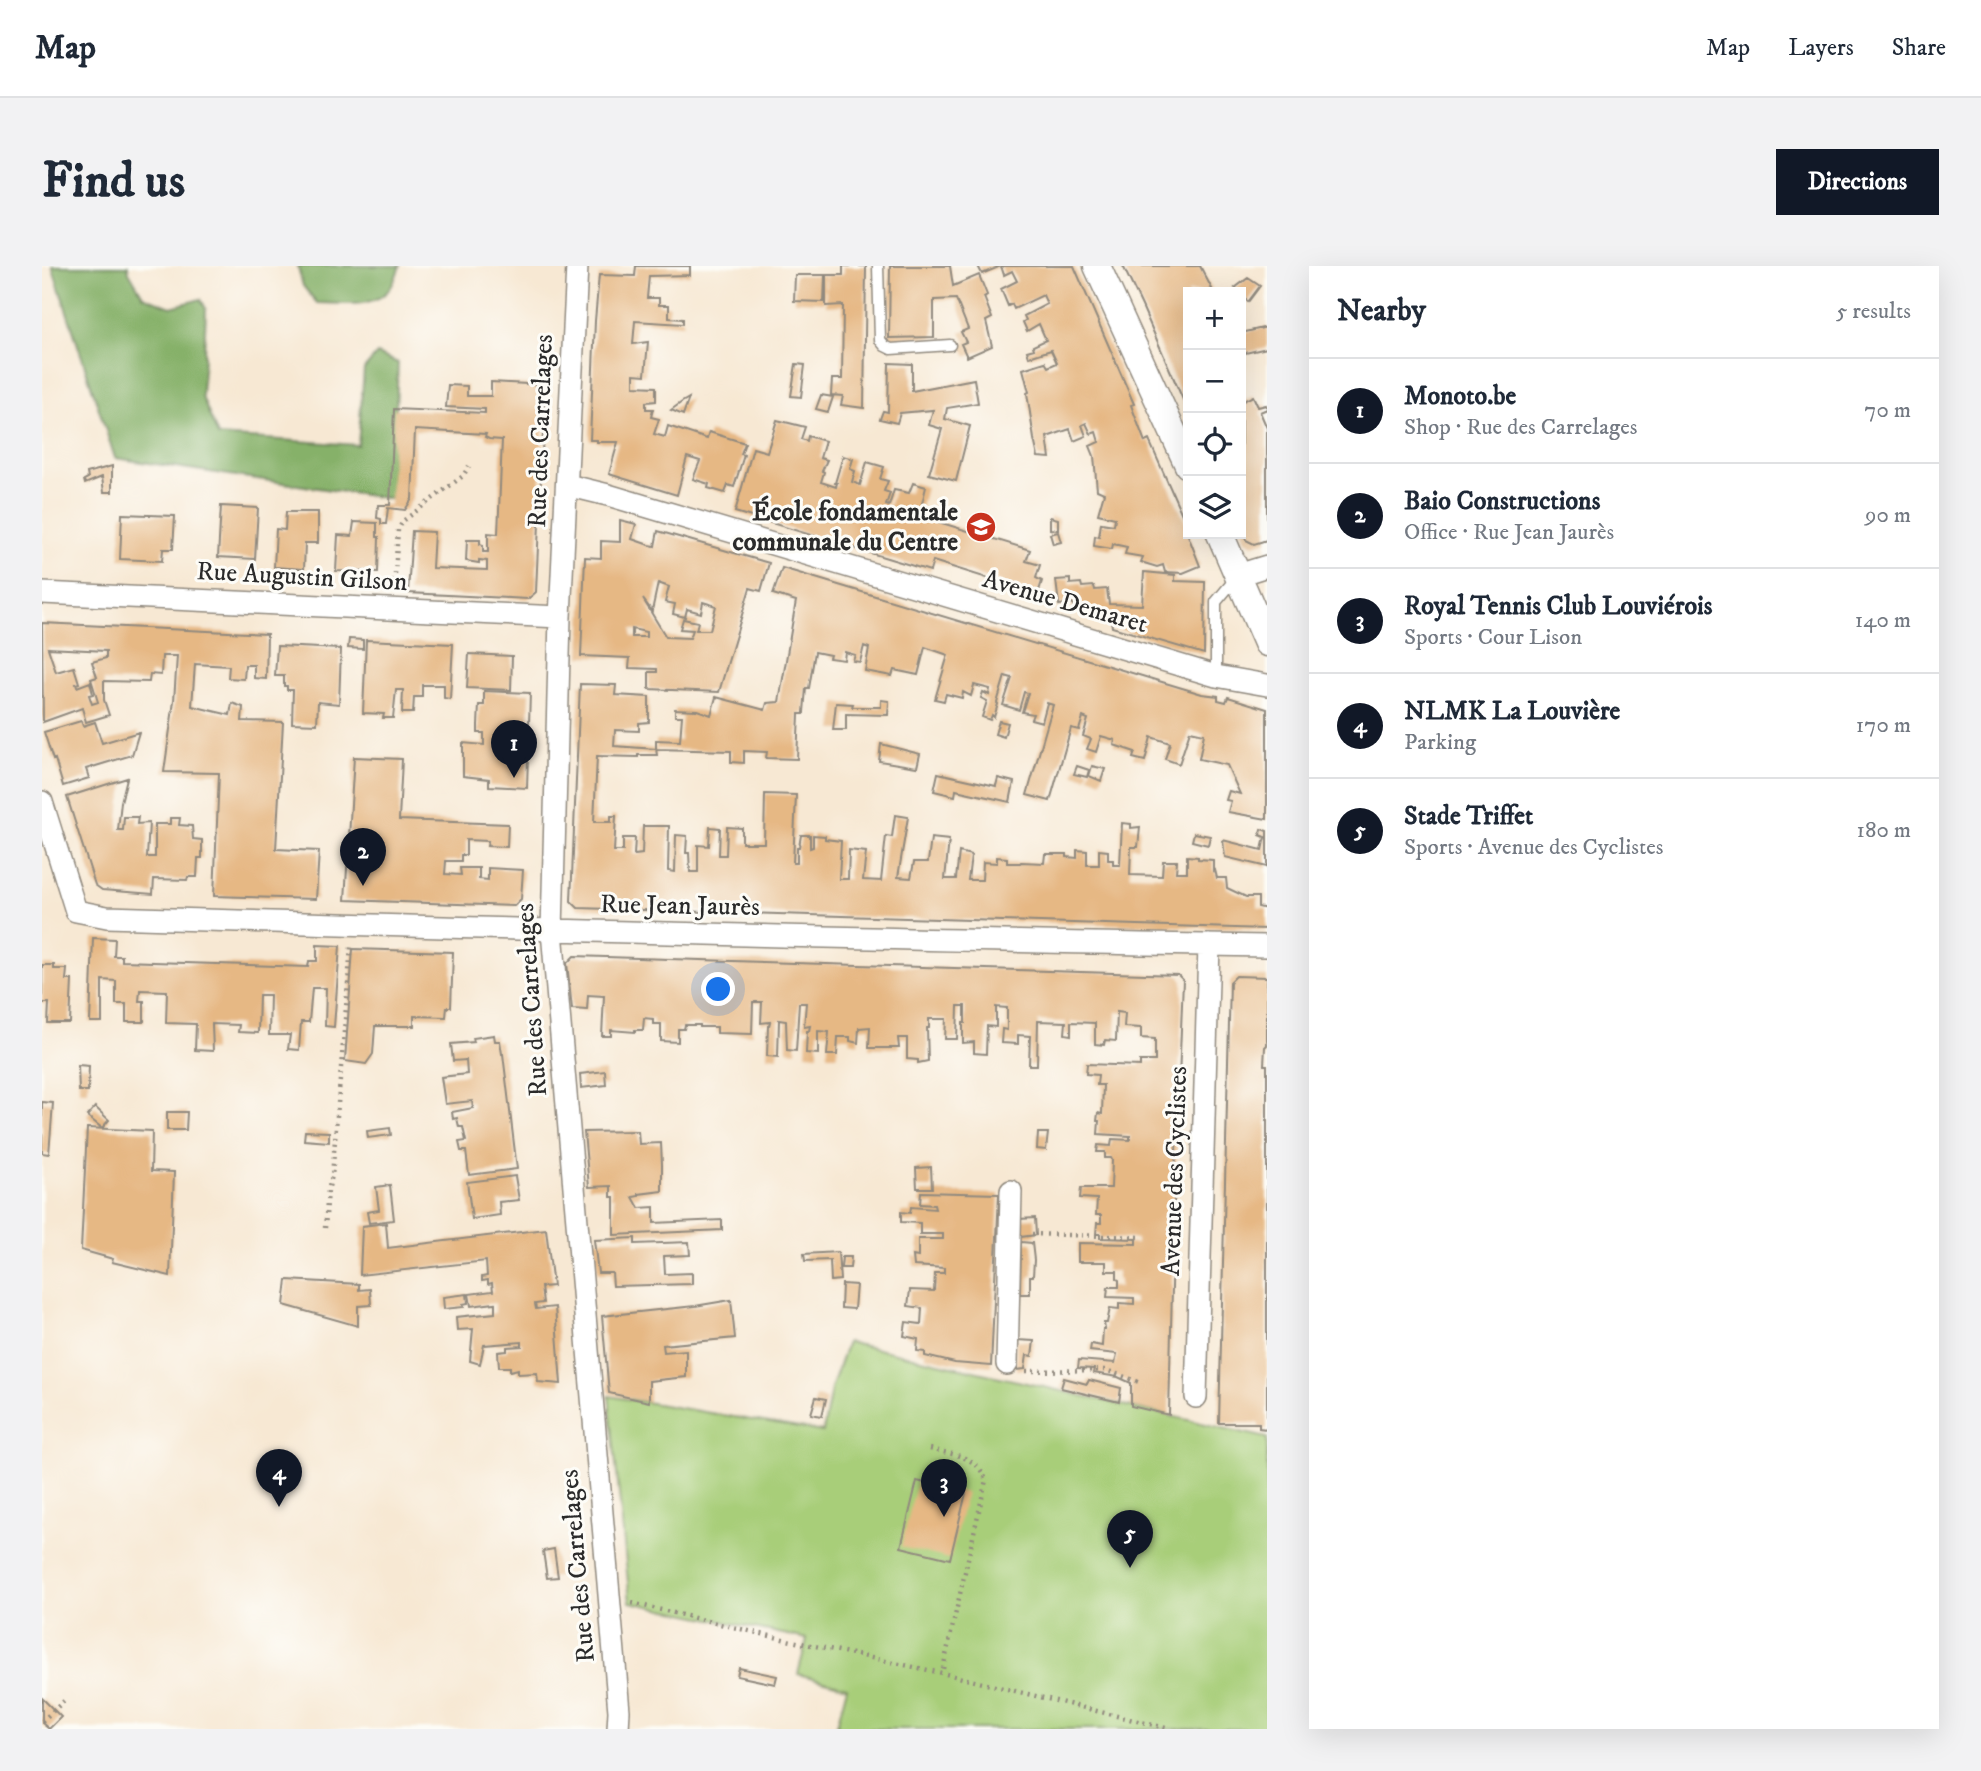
<!DOCTYPE html>
<html lang="en">
<head>
<meta charset="utf-8">
<style>
	body { margin:0; font-family:"IM FELL DW Pica",serif; background:#f2f2f3; color:#1f2937 }
	.controls { position:absolute; right:21px; top:21px; display:grid; overflow:hidden; border-radius:0px; box-shadow:0 7px 28px #0002 }
	.controls button { width:63px; height:63px; display:grid; place-items:center; padding:0; border:0; border-bottom:2px solid #e0e1e3; background:#fff; color:#1f2937; font:35px sans-serif }
	.you { position:absolute; left:677px; top:724px; width:24px; height:24px; margin:-18px; border:5px solid #fff; border-radius:50%; background:#1a73e8; box-shadow:0 0 0 10px #1a73e833 }
	.badge { display:grid; place-items:center; width:46px; height:46px; border-radius:50%; background:#111827; color:#fff; font-size:23px; font-weight:700 }
	.pin { position:absolute; translate:-50% -58px; filter:drop-shadow(0 2px 4px #0008) }
	.pin::after { content:''; position:absolute; top:37px; width:24px; height:21px; background:inherit; clip-path:polygon(0 0,100% 0,50% 100%) }
	.list { margin:0; padding:0; list-style:none }
	h2 { display:flex; justify-content:space-between; align-items:center; height:91px; margin:0; padding:0 28px; font-size:30px }
	h2 small { font-size:23px; font-weight:400; color:#747a83 }
	.list li { display:grid; grid-template-columns:46px 1fr auto; gap:21px; align-items:center; box-sizing:border-box; height:105px; padding:0 28px; border-top:2px solid #e0e1e3 }
	.list b { display:block; font-size:26px; white-space:nowrap }
	.list p { margin:0; font-size:23px; white-space:nowrap; color:#747a83 }
	.list em { font-size:23px; font-style:normal; color:#747a83 }
	.icon { flex:none; width:38px; height:38px; fill:none; stroke:currentColor; stroke-width:2; stroke-linecap:round; stroke-linejoin:round }
	.map { position:relative; flex:none; width:1225px; height:1463px; overflow:hidden; border-radius:0px }
	header { display:flex; align-items:center; gap:42px; box-sizing:border-box; height:98px; padding:0 35px; background:#fff; border-bottom:2px solid #e0e1e3 }
	header strong { font-size:33px }
	nav { display:flex; gap:38px; margin-inline-start:auto; font-size:24px }
	.intro { display:flex; align-items:center; justify-content:space-between; box-sizing:border-box; height:168px; padding:0 42px }
	h1 { margin:0; font-size:49px }
	.button { padding:18px 32px; border-radius:0px; background:#111827; color:#fff; font-size:24px; font-weight:700 }
	main { display:flex; gap:42px; padding:0 42px }
	aside { flex:1; background:#fff; border-radius:0px; box-shadow:0 7px 28px #0002 }
	.map>svg:first-child { display:block }
	.green { fill:#a8ce79; stroke:#6a7c52; stroke-width:2 }
	.forest { fill:#86b169; stroke:#586e4a; stroke-width:2 }
	.building { fill:#e6b884; fill-rule:evenodd }
	.lines { fill:none; stroke-linecap:round; stroke-linejoin:round }
	.service-casing { stroke:#918a7f; stroke-width:13 }
	.minor-casing { stroke:#918a7f; stroke-width:24 }
	.tertiary-casing { stroke:#918a7f; stroke-width:29 }
	.path { stroke:#918a7f; stroke-width:4.5; stroke-dasharray:2 5; stroke-linecap:butt }
	.service { stroke:#fff; stroke-width:10 }
	.minor { stroke:#fff; stroke-width:21 }
	.tertiary { stroke:#fff; stroke-width:26 }
	.labels { text-anchor:middle; dominant-baseline:central; stroke-width:6; stroke-linejoin:round; paint-order:stroke }
	.street-label { font-size:26px; fill:#2b2b2b; stroke:#fdfcf7 }
	.poi-label { font-size:26px; font-weight:bold; fill:#2b2b2b; stroke:#fdfcf7; text-anchor:end }
</style>
</head>
<body>
<header>
<strong>Map</strong>
<nav><a>Map</a><a>Layers</a><a>Share</a></nav>
</header>
<div class="intro"><h1>Find us</h1><a class="button">Directions</a></div>
<main>
<div class="map">
<svg width="1225" height="1463" viewBox="0 0 1225 1463">
	<rect width="100%" height="100%" fill="#fdfcf7"/>
	<filter id="ink" filterUnits="userSpaceOnUse"><feTurbulence type="fractalNoise" baseFrequency=".0143" numOctaves="2"/><feDisplacementMap in="SourceGraphic" scale="14" xChannelSelector="R" yChannelSelector="G"/><feConvolveMatrix kernelMatrix="1 2 1 2 8 2 1 2 1" color-interpolation-filters="sRGB"/></filter>
	<filter id="wash" filterUnits="userSpaceOnUse"><feTurbulence type="fractalNoise" baseFrequency=".00686" numOctaves="4" result="noise"/><feDisplacementMap in="SourceGraphic" scale="28" xChannelSelector="R" yChannelSelector="G"/><feGaussianBlur stdDeviation="1.57" result="paint"/><feColorMatrix in="noise" values="0 0 0 0 0 0 0 0 0 0 0 0 0 0 0 0 0 1.4 0 .05"/><feComposite in="paint" operator="in"/></filter>
	<g filter="url(#wash)">
		<rect width="100%" height="100%" fill="#f7e8d3"/>
		<path class="green" d="M805 1076 1225 1172V1463H794L805 1421 756 1408 765 1373 588 1336 567 1130 781 1166 789 1123Z"/>
		<path class="forest" d="M10 0H86L87 6 101 30 129 41 159 33 164 43 160 131 176 170 316 179 322 103 335 88 356 97 350 233 73 192Z
			M259 0H358C355 7 353 15 349 21 334 44 298 37 275 37L261 20 256 1Z"/>
		<g id="blocks">
			<path class="building" d="M594 0H648V9L607 10 605 32H617V39H627V52L641 53V58L593 55 591 78 606 76 603 109 592 108V120L614 121V135L604 136V143H611L609 151 617 153 612 168 623 171 626 160 665 173 667 166 703 177 699 188 702 189 692 221 686 219 683 227 666 222 667 218 651 213 658 195 645 191 635 229 567 208 576 176H555V174H548L553 55 557 9 593 10Z
				M801 0H824L822 142 799 139 801 130 789 129 790 113H800L801 39 784 40V9H801Z
				M848 0H908L911 20 937 9 945 29 942 31 950 52 944 55 950 80 925 91 919 78 924 76 919 66 926 63 914 33 892 34V71L847 72Z
				M936 0H1032L1092 138 1089 139 1103 176 1107 174 1146 262 1144 264 1158 300 1141 307 1123 306 1121 299 1115 301 1099 296 1101 291 1083 288 1085 281 1071 278 1070 283 1052 280 1053 270 1057 271 1059 257 1072 259 1073 252 1056 248 1062 227 1055 224 1052 190 1048 180 1057 176 1054 166 1049 168 1044 157 1040 159 1044 170 1032 175 1028 163 1005 171 1008 192 996 191 992 173 985 127 987 126 981 103 1003 96 1006 101 1015 97 1009 84 987 91 985 85 992 83 991 80 1004 74 997 58 985 65 981 56 984 54 982 50 1005 38 1001 29 972 43 970 38 966 40 959 23 975 15 970 5 962 9 959 0 940 8Z
				M1081 0H1158L1170 23 1166 26H1146V145L1100 40Z
				M753 9H783L782 36 752 35Z
				M1206 12 1218 20 1206 36 1199 29V26L1193 22Z
				M1225 61V82L1199 88V67Z
				M847 97 870 98V125L932 113 936 137 905 142 903 153 928 160 914 215 887 208 900 163 887 159 891 144 858 147 855 157 838 153 841 145 846 146Z
				M754 98 763 99 759 131 749 130Z
				M449 116 503 119 494 326 486 333 366 327 370 265 392 266 390 302 445 304V295L437 294V297L424 295 425 274H438V278L441 279V286H446V267L456 268 460 174 447 173 443 171 444 168 373 164 370 233 363 244 346 242 344 258H339V253L335 252 336 239H348L352 143 443 147V143L404 141 406 119 425 120V130H449Z
				M779 129 791 131 786 146 774 143Z
				M1211 130 1216 141 1224 139 1225 141V143L1218 146 1225 162V274L1212 278 1204 274 1199 261V136Z
				M647 132 641 149 629 144 640 136Z
				M735 154 763 161 759 173 765 175 766 170 783 175 778 192 785 194 780 205 782 206 779 216 794 221 795 217H793L801 190 811 193 808 203 813 205 810 216 818 219 825 196 842 201 838 213 846 215 842 225 848 227 844 239 847 240 852 224 867 227 871 217 884 221 877 250 988 284 984 295 998 299 994 312 1000 315 996 328 891 295 888 305 693 246 711 182 725 186Z
				M70 200V226H62L60 211 43 218 42 214 46 212 45 207Z
				M179 240 216 242 213 293 176 291Z
				M244 246H276V277H263L262 303 232 301 234 263 243 264Z
				M80 248 133 250 131 283H121L120 295 78 293Z
				M1008 251 1016 253V264L1008 263Z
				M578 254 594 258 590 273 607 279 613 280 616 265 727 297 719 325 708 322 677 426 607 423V406H615V403L587 402 588 392 539 390 543 291 559 292V275L578 276ZM616 317 627 321 623 336 633 338 631 348 643 351 645 343 659 347 661 336 674 340 668 364H654L656 356 641 353 638 363 651 364 648 372 624 371 601 333 610 345ZM590 363 604 366V371H590Z
				M312 256 335 257V271H337L336 306 294 305 296 269 310 270Z
				M1016 266 1019 276 1011 278 1008 268Z
				M740 302 1160 428 1176 430V434L1184 436 1186 431 1225 443V553L1186 546 1189 535 1184 534 1187 525 1198 528 1185 499 1157 493 1162 468 1148 465 1137 498 1123 493 1128 477 1109 471 1103 495 1091 492 1093 486 1072 479 1073 474 1059 470 1054 486 1045 483 1049 473 1041 470 1046 453 1041 451 1037 464 1029 462 1008 535 985 529 1011 439 1005 437 1000 456 989 453 991 448 980 446 986 427 982 426 977 444 961 439 970 412 963 410 955 437 956 438 952 451 950 449 948 454 940 451 945 435 939 432 941 426 947 429 948 423 932 419 929 430 921 426 920 432 904 428 902 435 893 433 906 389 883 381 876 409 852 404 850 410 823 405 827 382 822 380 818 396 811 395 813 389 803 386 802 394 787 392 788 389 773 386 767 422H764L762 446V448H757L755 493 724 492 725 486 702 485V497L689 496V485L614 483V474L638 475 640 450H633V443L655 444 669 449 674 431 723 444 725 437 737 436 754 335 731 328Z
				M1102 306 1133 309V315L1163 316 1162 388 1070 361 1068 347 1056 349 1055 344 1044 345 1043 340 1032 342 1031 337 1017 339 1014 314 1028 313V318L1039 317 1040 321 1052 320 1053 324 1065 323 1067 338 1100 339Z
				M0 357 225 368 224 413 212 412V399H203L202 413 186 412 187 400 153 398 150 440 188 449 190 437 201 441 200 455 241 456 234 583 277 585 274 633 172 630 177 507 122 506 132 435 135 390H120L119 409 108 408 107 416 62 415V434L67 449 44 456 40 442 1 456ZM6 382 64 385V392L50 396 55 411 49 413 56 436 50 438 47 429 51 428 48 416 35 421 34 418 37 417 32 401 14 406Z
				M307 373 321 374V383L306 382Z
				M324 374 411 378 408 433 402 432V419H380V431H372L371 447H360L361 424H354L351 452H341L342 448 321 447Z
				M235 380 299 383 297 438 276 436 275 458 250 457 251 424H245V420H242V410H233Z
				M427 388 470 390 469 424 425 422Z
				M538 418 574 419 573 429 607 431V456L597 457V465L573 464 572 480 614 483 615 489H596V491L555 490 552 556H569V550H574L572 585H581V572H593L592 589 600 588 601 560H627L626 605 633 606 634 569 645 570 644 587H647L648 606H656V579L667 580 668 561 678 562 677 589H684L685 561 700 562V577H722L723 528 754 529 751 597H755V581H757L759 569H768V582L771 581V569L783 570V573L799 575 797 613H806L807 584 824 586 821 614 839 615 844 570 850 571 853 549 866 551 856 611 869 612 872 596H886L889 572 907 574 903 613H914L917 586 929 589 926 614H940L941 596 955 597V591L965 592V597H978L979 596 1002 597 1003 588H1025V591L1035 592V584L1045 585V599H1057V584L1066 585V594H1071V599H1078L1080 557 1089 558V562L1098 561 1096 581H1089L1088 609 1120 610 1121 595H1135L1134 606H1145V590L1156 591V593L1171 594V605L1173 604 1175 612H1184L1185 622 1204 631H1216V641L1225 643V663L536 642 529 635Z
				M442 425 488 427 485 522 447 520V513L421 510V477L442 479V467H436V459L437 439H442Z
				M839 434 847 435 846 449 804 448V464H791L794 437 811 438 810 441H839Z
				M39 455 41 460 53 456 60 477 97 466 90 489 44 503 47 512 21 520 13 493 11 494 2 466Z
				M957 455 966 457 962 471 953 468Z
				M839 478 878 488 875 501 837 495Z
				M312 491 360 493 357 554 466 558 465 581 445 580 446 575 424 574V589H419V595H404L403 608 419 609 418 602H437V613L446 614V602L481 604 479 633 472 640 303 634Z
				M1035 500 1047 504 1045 511 1032 508Z
				M1050 500 1063 503 1059 515 1047 510Z
				M896 507 954 520 956 512 972 516 968 536 914 524 913 530 892 525Z
				M85 512 79 536 76 564H81L82 551H96L95 558 107 557 105 591H113V558H128V552H138L137 559 150 560 151 573 160 574V592H156L155 611H146L145 614 112 613 111 628 60 624 53 619 25 531Z
				M1219 563 1225 565V601L1183 591 1181 574 1220 584 1223 571 1218 569Z
				M1152 567 1168 570 1166 579 1150 575Z
				M51 672 73 673 72 690H80V695L266 701 267 695H275V679L298 680 292 761 283 760 284 722H270L267 756H259L257 784 246 783 248 769H227L228 729H217L216 767 196 766 197 759 170 758 171 785 153 784 154 758 124 757 125 725 98 724 97 735H102V756H84V738H74V715L60 714V756H48Z
				M311 683 411 686 409 741H405L404 751 372 750V760H333L331 788 324 798 303 795Z
				M532 690 1136 709 1141 714 1132 936 1127 1149 1089 1140V1117L1076 1111 1051 1107 1052 1103 1036 1102 1037 1094 1073 1097 1075 1088 1048 1085 1049 1078 1060 1080 1061 1063H1063L1062 1057H1065L1068 1042 1077 1043V1037L1092 1038V1032L1065 1031 1066 1021H1077V1014L1075 1013V1005H1064V996H1036V977L1094 978V973L1058 972V968H1054L1055 957H1059V949H1054L1055 933 1038 932 1039 922H1069L1070 894 1069 892H1063V886H1055L1056 879 1069 880 1070 873 1088 874V870L1056 868 1057 855H1055L1056 847 1060 848 1061 819H1055L1056 809 1044 808 1045 798 1098 800V795H1113V773L1099 772V762L1082 761 1083 747 1075 746 1074 775 1063 774 1062 779 1053 778V757L1029 756V769L1023 768 1024 756 996 755 995 799H987L988 770 976 769V778L959 777 960 763 965 764V742L954 741V761L945 760 944 788 932 787V776L921 777V757H923V740H916L915 773H903L904 753H887V762H885L886 795 876 797V794L865 793V772H856L857 782H827L828 761 817 762 816 777 808 775V771H796L795 789H785L787 766 776 765V788L764 787 765 765H767L768 760 762 761 764 737H757L754 785 745 784 744 755 737 754 736 791 725 790 726 760H727L728 756 719 757 720 736H711L710 768 675 767V761H658V759H643L642 763H636V776L619 775V758H611V753L602 752 601 764H593V766L569 764V770H560L562 730 546 729 545 744 530 743 525 697Z
				M0 699H12V703H25L24 714H30L28 757H6L7 737H0Z
				M1194 710 1225 711V779L1223 781 1222 799H1225V1163L1217 1162V1157H1177L1188 716Z
				M452 769 453 775H458L460 788H461L475 903 427 909 424 885H419L417 876 424 875 421 861H417L415 852 411 853 410 846 431 842 430 835 403 838 399 811 425 808 424 794 411 795 409 778 432 776 431 772Z
				M36 799 47 800 46 825H37Z
				M563 805 564 819 539 822 538 808Z
				M0 836 11 837 7 888 0 887Z
				M53 841 67 854 60 862 45 850Z
				M125 846H145L144 864H125Z
				M45 862 110 865 109 905 132 906 128 1010 70 996 71 993 39 984Z
				M348 862 349 869 326 872 325 865Z
				M263 865 287 866V876L262 874Z
				M596 865 597 878 619 877 620 899V925L597 928V930L591 931 597 942 612 941V957L680 954V964L572 969V931H569V920L547 921 542 866Z
				M996 867H1006L1004 884 995 883Z
				M889 901 890 922H875L874 902Z
				M473 910 477 934 457 936 458 949 430 953 425 916Z
				M348 919 352 954 327 957 325 946 337 944 334 921Z
				M879 926 957 928 949 1100 913 1097 883 1090V1086L875 1085 876 1073 862 1070 864 1056 879 1058 880 1042 866 1040 868 1024 892 1025 893 1007H902V1002L872 1000 871 990 876 991V973H901V968H878V957L859 956V946L868 947 869 941 893 943 892 939 878 938Z
				M993 952 994 969 978 971 977 953Z
				M344 957 346 982 504 963 511 1020 499 1021 501 1037 493 1038 494 1043 513 1041 519 1118 496 1116 495 1107 476 1108V1103L468 1105V1101H457L456 1086 465 1085V1081L480 1080V1076L442 1079 438 1098 428 1095 431 1063 415 1064 414 1051 453 1047V1037L429 1040 427 1028 451 1025 450 1017 446 1018V1014L440 1015V1011L445 1010 444 995 318 1009 320 960Z
				M593 972V978L647 976 648 989 622 990 623 1008 650 1007V1018L571 1020 570 1007H556L552 974Z
				M979 976 990 977 992 994 991 1010H988V1028H978Z
				M796 986 798 1014 789 1015 788 994 763 995 762 988Z
				M800 991H809L808 1002H799Z
				M245 1014 317 1018V1024L328 1023 329 1039 316 1040V1060L242 1039Z
				M800 1018 814 1019 812 1043 799 1042Z
				M425 1028 426 1037 421 1038 422 1041 402 1043 401 1031Z
				M689 1034 693 1072 621 1079 622 1086 644 1084V1111L607 1115V1136L567 1127 560 1050 653 1040Z
				M974 1074 992 1075 990 1090 985 1089 983 1103 974 1104Z
				M1022 1112 1045 1118 1047 1114 1079 1122 1077 1136 1019 1122Z
				M774 1131 784 1133 780 1150 769 1148Z
				M875 1215 924 1227 908 1293 859 1281Z
				M512 1283 516 1311 505 1312 501 1285Z
				M697 1402 735 1410 733 1418 695 1410Z
				M0 1432 19 1451 7 1463 0 1457Z"/>
		</g>
	</g>
	<g filter="url(#ink)">
		<use href="#blocks" fill-opacity="0" stroke="#918a7f" stroke-width="2"/>
		<g class="lines">
			<g class="service-casing">
				<path id="service" d="M836 0 838 74 843 80 849 83 908 79
					M1174 410V336L1194 312"/>
			</g>
			<g class="minor-casing">
				<path id="minor" d="M535 0 518 351 510 665 577 1445 576 1463
					M525 219 566 229 1174 410 1225 419
					M1196 309 1225 300
					M0 327 518 351
					M0 536 34 645 65 651C452 663 838 674 1225 680
					M965 1098 969 925
					M1154 1131 1167 679"/>
			</g>
			<g class="tertiary-casing">
				<path id="tertiary" d="M1055 0 1146 199
					M1178 268 1225 377"/>
			</g>
			<path class="path" d="M352 322 356 264 361 255 421 210 427 200
				M283 962 286 924 290 910 309 681
				M990 968 1101 971
				M984 1105 1064 1104 1097 1116
				M888 1183C912 1189 934 1189 944 1214L900 1407
				M590 1337 745 1374 900 1407 1128 1463
				M0 1455 22 1435"/>
			<use href="#service" class="service"/>
			<use href="#minor" class="minor"/>
			<use href="#tertiary" class="tertiary"/>
		</g>
	</g>
	<defs>
		<g id="school-disc" transform="scale(1.575)"><circle r="9.5" fill="#c8321e" stroke="#fdfcf7"/><path d="M0-5L7-2L0 1L-7-2ZM-4 1L0 2.5L4 1V4Q0 6-4 4Z" fill="#fff"/></g>
	</defs>
	<g fill-rule="evenodd">
		<use href="#school-disc" x="939" y="261"/>
	</g>
	<g class="labels">
		<g class="street-label">
			<text transform="translate(499 165) rotate(-88)">Rue des Carrelages</text>
			<text transform="translate(260 311) rotate(3)">Rue Augustin Gilson</text>
			<text transform="translate(1023 336) rotate(16)">Avenue Demaret</text>
			<text transform="translate(638 640) rotate(1)">Rue Jean Jaurès</text>
			<text transform="translate(490 734) rotate(-94)">Rue des Carrelages</text>
			<text transform="translate(1133 905) rotate(-88)">Avenue des Cyclistes</text>
			<text transform="translate(536 1300) rotate(-95)">Rue des Carrelages</text>
		</g>
		<g class="poi-label">
			<text x="916" y="246">École fondamentale<tspan x="916" dy="30">communale du Centre</tspan></text>
		</g>
	</g>
</svg>
<div class="controls">
<button>+</button>
<button>−</button>
<button><svg class="icon" aria-label="locate" viewBox="0 0 24 24"><circle cx="12" cy="12" r="6"/><path d="M12 2v4M12 18v4M2 12h4M18 12h4"/></svg></button>
<button><svg class="icon" aria-label="layers" viewBox="0 0 24 24"><path d="M12 4l9 5-9 5-9-5zM3 14l9 5 9-5"/></svg></button>
</div>
<div class="you"></div>
<div class="pin badge" style="left:472px;top:512px">1</div>
<div class="pin badge" style="left:321px;top:620px">2</div>
<div class="pin badge" style="left:902px;top:1251px">3</div>
<div class="pin badge" style="left:237px;top:1241px">4</div>
<div class="pin badge" style="left:1088px;top:1302px">5</div>
</div>
<aside>
<h2>Nearby<small>5 results</small></h2>
<ul class="list">
<li><span class="badge">1</span><div><b>Monoto.be</b><p>Shop · Rue des Carrelages</p></div><em>70 m</em></li>
<li><span class="badge">2</span><div><b>Baio Constructions</b><p>Office · Rue Jean Jaurès</p></div><em>90 m</em></li>
<li><span class="badge">3</span><div><b>Royal Tennis Club Louviérois</b><p>Sports · Cour Lison</p></div><em>140 m</em></li>
<li><span class="badge">4</span><div><b>NLMK La Louvière</b><p>Parking</p></div><em>170 m</em></li>
<li><span class="badge">5</span><div><b>Stade Triffet</b><p>Sports · Avenue des Cyclistes</p></div><em>180 m</em></li>
</ul>
</aside>
</main>
</body>
</html>
